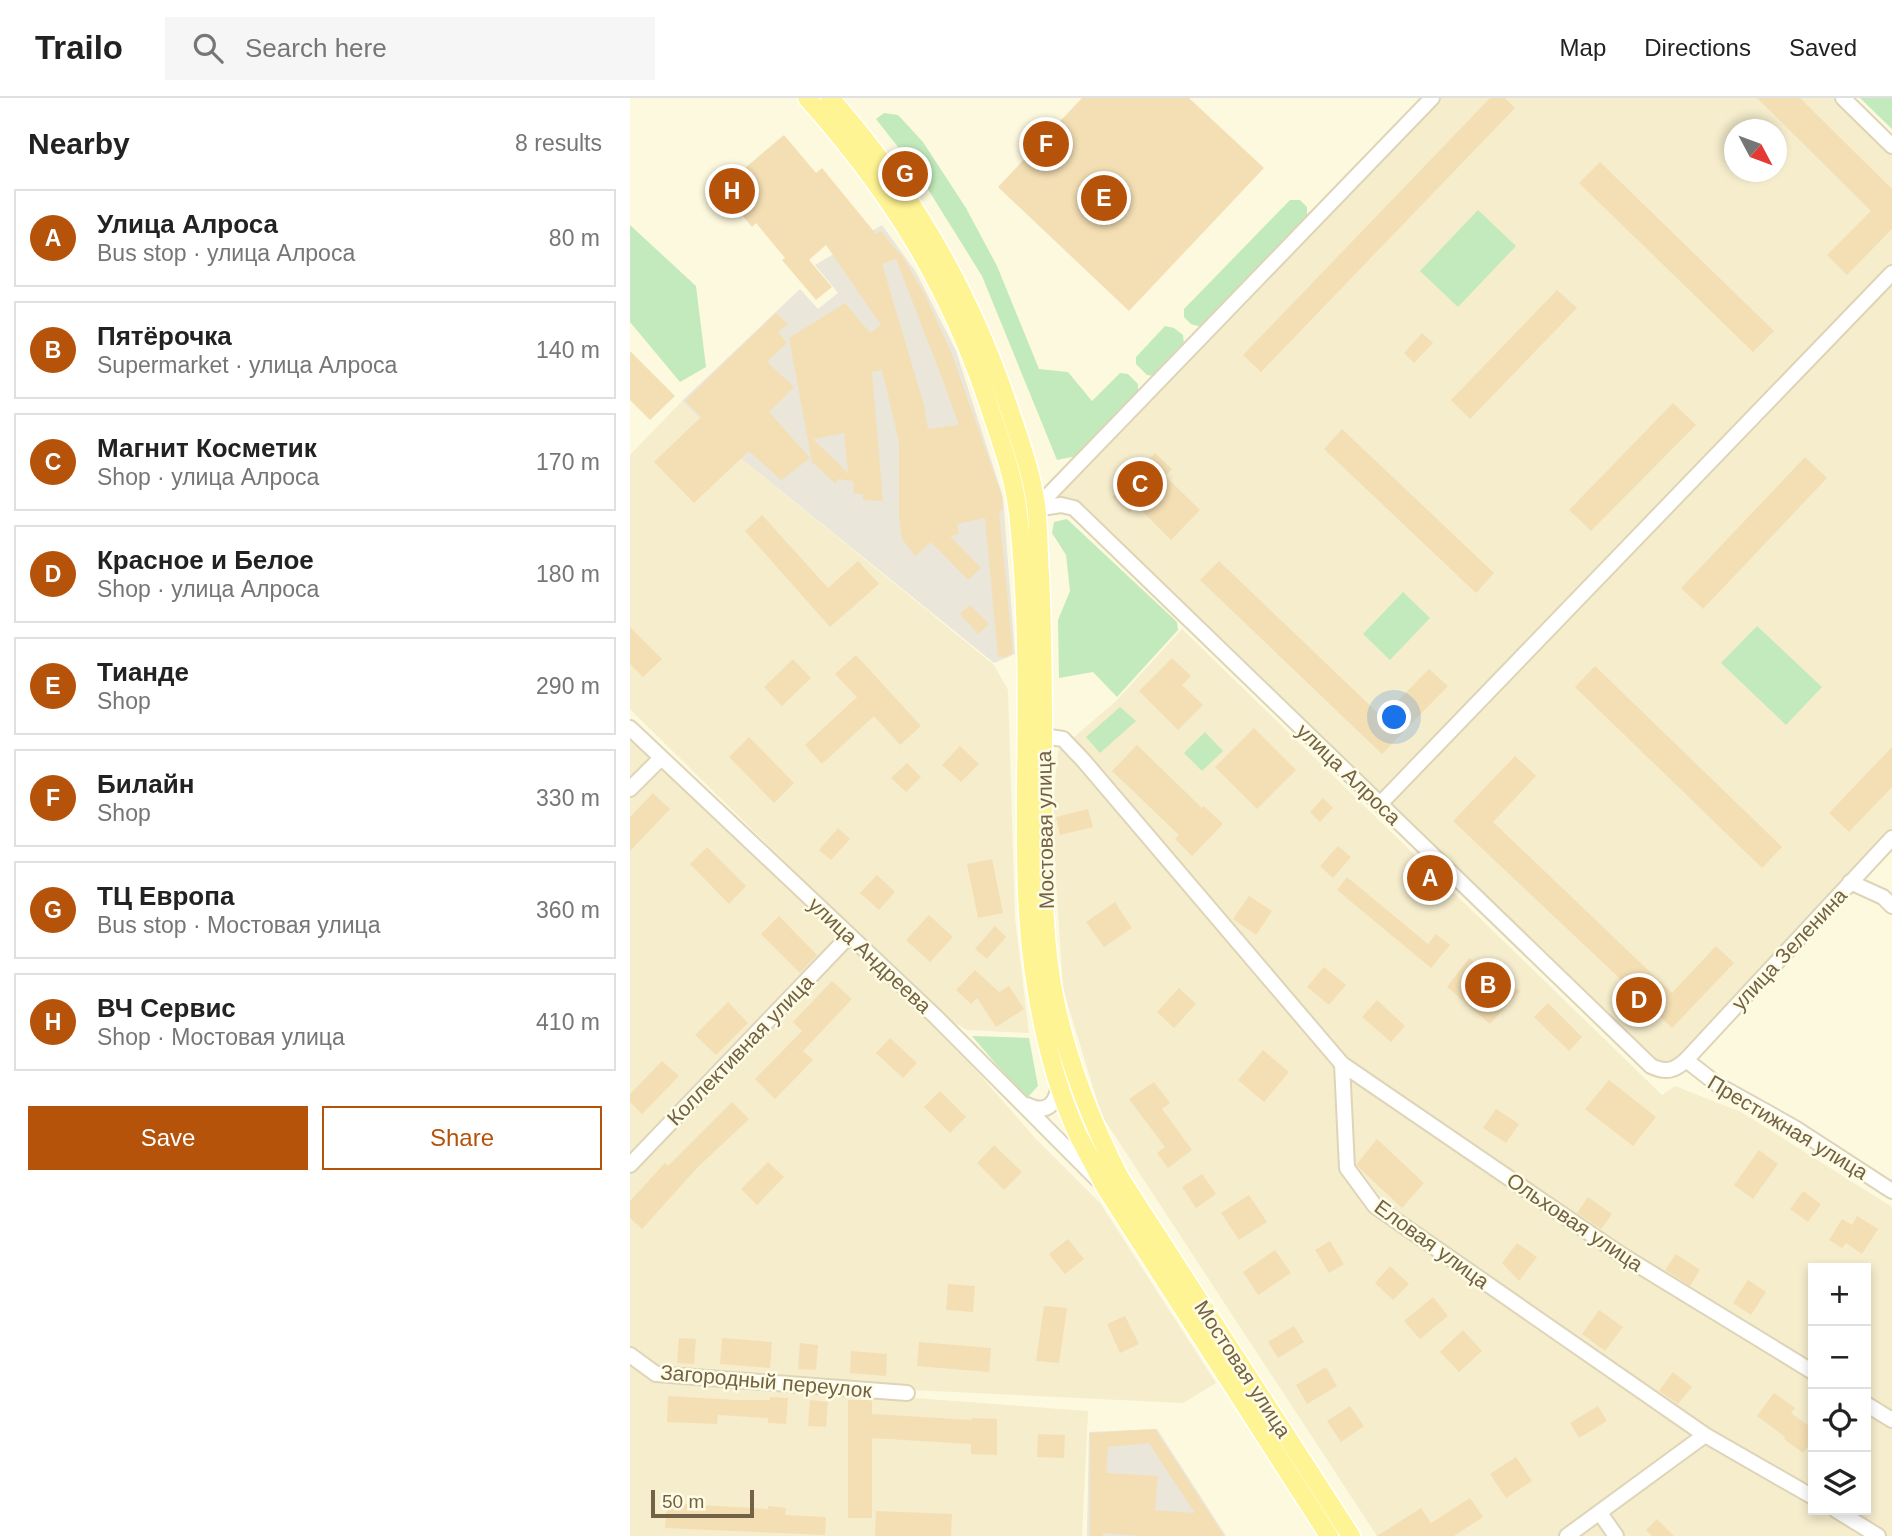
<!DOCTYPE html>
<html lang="en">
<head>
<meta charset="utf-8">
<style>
	body { margin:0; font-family:Arial,sans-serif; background:#f6f6f6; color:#222 }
	.controls { position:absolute; right:21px; bottom:21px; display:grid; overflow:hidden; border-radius:0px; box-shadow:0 4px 10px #0003 }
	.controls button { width:63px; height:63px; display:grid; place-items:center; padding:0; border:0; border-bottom:2px solid #e0e0e0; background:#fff; color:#222; font:35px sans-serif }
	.compass { position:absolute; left:1094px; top:21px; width:63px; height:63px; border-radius:50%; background:#fff; box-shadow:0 4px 10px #0003; rotate:131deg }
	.scale { position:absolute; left:21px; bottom:18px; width:103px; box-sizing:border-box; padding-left:7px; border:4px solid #736245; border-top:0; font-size:19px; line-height:24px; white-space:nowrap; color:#736245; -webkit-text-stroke:5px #fffce5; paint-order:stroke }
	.you { position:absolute; left:765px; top:620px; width:24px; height:24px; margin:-18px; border:5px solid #fff; border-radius:50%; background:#1a73e8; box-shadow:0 0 0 10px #1a73e833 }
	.badge { display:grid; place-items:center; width:46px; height:46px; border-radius:50%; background:#b45309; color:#fff; font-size:23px; font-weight:700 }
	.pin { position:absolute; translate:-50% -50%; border:4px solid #fff; box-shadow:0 2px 7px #0006 }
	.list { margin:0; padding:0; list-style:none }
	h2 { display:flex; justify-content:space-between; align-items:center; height:91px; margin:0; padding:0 28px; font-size:30px }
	h2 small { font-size:23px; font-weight:400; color:#767676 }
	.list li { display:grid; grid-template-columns:46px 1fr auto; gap:21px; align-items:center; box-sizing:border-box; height:98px; margin:0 14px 14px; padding:0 14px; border:2px solid #e0e0e0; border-radius:0px }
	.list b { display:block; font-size:26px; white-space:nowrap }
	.list p { margin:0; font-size:23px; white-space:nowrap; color:#767676 }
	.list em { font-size:23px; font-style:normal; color:#767676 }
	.actions { display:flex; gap:14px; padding:21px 28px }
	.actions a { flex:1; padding:16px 0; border:2px solid #b45309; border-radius:0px; text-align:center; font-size:24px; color:#b45309 }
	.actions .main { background:#b45309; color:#fff }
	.icon { flex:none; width:38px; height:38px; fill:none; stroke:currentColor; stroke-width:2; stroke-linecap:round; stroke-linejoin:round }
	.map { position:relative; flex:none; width:1262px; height:1438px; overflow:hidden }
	header { display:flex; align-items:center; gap:42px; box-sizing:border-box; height:98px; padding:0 35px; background:#fff; border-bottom:2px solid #e0e0e0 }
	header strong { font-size:33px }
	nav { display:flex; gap:38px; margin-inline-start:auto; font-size:24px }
	.search { width:490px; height:63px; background:#f6f6f6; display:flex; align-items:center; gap:18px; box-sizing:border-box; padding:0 24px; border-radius:0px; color:#767676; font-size:26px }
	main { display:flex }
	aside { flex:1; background:#fff }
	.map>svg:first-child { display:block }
	.residential { fill:#f5edcc; fill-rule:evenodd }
	.industrial { fill:#eae6da }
	.green { fill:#c3eabc }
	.building { fill:#f4dfb4; fill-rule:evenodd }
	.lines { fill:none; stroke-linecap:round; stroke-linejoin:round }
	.minor-casing { stroke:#ded4b7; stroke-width:18 }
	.major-casing { stroke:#fff; stroke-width:21 }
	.minor { stroke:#fff; stroke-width:14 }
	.major { stroke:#fff493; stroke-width:18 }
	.labels { text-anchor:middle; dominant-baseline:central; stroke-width:5; stroke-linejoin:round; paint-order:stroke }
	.street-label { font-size:21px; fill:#736245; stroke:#fffce5 }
</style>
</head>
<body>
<header>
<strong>Trailo</strong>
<div class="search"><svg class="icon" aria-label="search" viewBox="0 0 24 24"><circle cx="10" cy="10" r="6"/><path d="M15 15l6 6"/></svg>Search here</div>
<nav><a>Map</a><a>Directions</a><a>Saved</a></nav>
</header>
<main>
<aside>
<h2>Nearby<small>8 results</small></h2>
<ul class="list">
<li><span class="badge">A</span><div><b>Улица Алроса</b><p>Bus stop · улица Алроса</p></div><em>80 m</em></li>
<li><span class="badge">B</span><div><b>Пятёрочка</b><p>Supermarket · улица Алроса</p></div><em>140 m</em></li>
<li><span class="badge">C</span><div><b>Магнит Косметик</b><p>Shop · улица Алроса</p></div><em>170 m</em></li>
<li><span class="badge">D</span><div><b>Красное и Белое</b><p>Shop · улица Алроса</p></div><em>180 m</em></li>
<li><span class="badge">E</span><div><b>Тианде</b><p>Shop</p></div><em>290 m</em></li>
<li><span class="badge">F</span><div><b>Билайн</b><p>Shop</p></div><em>330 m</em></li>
<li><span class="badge">G</span><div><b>ТЦ Европа</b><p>Bus stop · Мостовая улица</p></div><em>360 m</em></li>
<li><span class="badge">H</span><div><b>ВЧ Сервис</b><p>Shop · Мостовая улица</p></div><em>410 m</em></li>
</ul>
<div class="actions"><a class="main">Save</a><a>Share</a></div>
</aside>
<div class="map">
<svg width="1262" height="1438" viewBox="0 0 1262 1438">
	<rect width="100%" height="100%" fill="#fdf9de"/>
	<path class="residential" d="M802 0H1213L1262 48V740L1056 962 1031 972 444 410H406ZM1104 32H1146V74H1104Z
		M52 303 113 362 364 567 378 592 385 821 399 935 337 932 308 915 0 611V357Z
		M552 531 1032 997 1045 988 1111 1014 1262 1109V1438H747L472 1018 433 891 422 718 428 653 486 603ZM1183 1170H1236V1412H1183Z
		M0 638 301 921 406 1041 470 1105 586 1285 553 1305 219 1289 29 1272 0 1255Z
		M0 1265 28 1281 458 1313 452 1438H0Z"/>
	<path class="industrial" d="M252 127 286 174 326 253 373 399 385 556 364 565 113 362 52 303 170 191 188 211 208 195 185 167Z
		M527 1331 596 1438H457L459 1334Z"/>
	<path class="green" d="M1230 0H1262V31Z
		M254 15 268 17 293 44 336 110 367 168 409 271 438 274 462 303 490 275 498 276 508 286V293L447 358 427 362 352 178 286 72 246 21Z
		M660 102H670L677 109V119L571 229 561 226 554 219V211Z
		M848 112 886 148 828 209 790 173Z
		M0 127 66 188 76 269 50 284 0 224Z
		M535 228 544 230 553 237 554 246 523 278 517 277 506 266V259Z
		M437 421 547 524 548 532 487 599 463 574 429 580 428 522 440 493 436 457 422 435 424 424Z
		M773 494 800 520 760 562 733 536Z
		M1127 528 1192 589 1156 627 1091 565Z
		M490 609 506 623 470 655 456 639Z
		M575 634 593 653 572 673 554 655Z
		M342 938 399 940 408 988 396 1001Z"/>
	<path class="building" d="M452 0H559L634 70 499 213 368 89Z
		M860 0H875L885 10 631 274 613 257Z
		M1127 0H1170L1262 91V131L1217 177 1197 157 1241 113Z
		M154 37 186 75 192 70 246 136 251 133 270 157 271 156 295 197 321 254 372 398 373 412 369 413 383 555 376 559H368L355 420 327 426 329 436 320 438 351 470 338 482 301 444 285 458 272 441 269 419V344L252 272 242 274 253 403 233 402V396H224L223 383 208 381 205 385 182 364 159 240 215 205 240 235 251 227 196 147 179 162 202 189 186 202 152 162 155 160 126 125 122 129 90 91ZM266 161 312 280 329 327 298 331 294 307 252 166ZM214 335 218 375 183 341Z
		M970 64 1144 233 1123 254 949 85Z
		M927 192 947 210 840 321 821 302Z
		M146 215 158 226 148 234 157 245 137 264 164 289 139 314 180 360 151 382 119 353 64 405 24 364 71 319 55 303Z
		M792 235 803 245 784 265 774 255Z
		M0 253 45 298 20 322 0 302Z
		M1043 305 1066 327 961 433 939 412Z
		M712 331 864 475 846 495 694 351Z
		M525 355 542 371 535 378 570 412 541 442 507 408 499 415 482 399 489 392V384L496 369 502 364 518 362Z
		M1175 359 1197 380 1073 511 1051 490Z
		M132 417 198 490 228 463 249 486 200 529 115 433Z
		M589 463 752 619 799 571 818 588 752 656 570 482Z
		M340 507 359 526 348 536 330 516Z
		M0 529 32 561 13 579 0 566Z
		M226 557 291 628 270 647 244 618 192 666 175 647 227 599 205 576Z
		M542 560 561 578 552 587 573 607 548 632 509 593Z
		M163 561 181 580 152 608 134 589Z
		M965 568 1152 749 1132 770 945 589Z
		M624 630 666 672 627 711 585 669Z
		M119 639 164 685 144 705 99 659Z
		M507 647 572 710 574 708 593 726 562 758 545 741 549 737 482 673Z
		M330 648 349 666 331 684 312 667Z
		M1262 649V689L1219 734 1199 715Z
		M885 658 906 678 863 724 1042 895 1086 848 1104 865 1042 930 823 723Z
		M277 665 291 679 276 694 261 680Z
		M23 695 40 711 0 753V719Z
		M693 700 703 710 690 724 680 714Z
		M458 711 463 729 430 737 426 719Z
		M208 730 220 741 201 762 189 752Z
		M708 748 721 759 703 780 690 768Z
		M77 749 116 788 99 806 60 766Z
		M362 761 373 815 348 820 337 766Z
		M247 777 265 794 249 812 230 795Z
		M717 779 798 846 806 836 820 847 801 870 707 792Z
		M619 798 642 813 626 837 603 821Z
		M485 804 502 830 474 849 456 824Z
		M299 817 323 839 300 864 276 842Z
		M149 818 187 857 170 875 131 836Z
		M365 828 376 839 357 861 345 851Z
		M839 860 890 893 860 926 817 889Z
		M694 869 716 887 699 907 677 889Z
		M345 872 369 894 379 888 394 911 366 929 347 900 341 906 326 892Z
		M202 883 222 901 173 953 183 962 145 1001 125 981 172 933 163 924Z
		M549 890 566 906 544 930 527 914Z
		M747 902 775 928 761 944 732 919Z
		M98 904 118 925 86 957 65 937Z
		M918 905 952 939 939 953 904 919Z
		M260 940 287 965 273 980 246 955Z
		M633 952 659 974 634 1004 608 982Z
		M32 963 49 978 12 1016 0 1004V996Z
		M979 982 1026 1019 1003 1048 955 1011Z
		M524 984 540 1005 532 1011 562 1052 538 1070 527 1055 535 1049 499 1001Z
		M310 993 336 1019 320 1035 294 1009Z
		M102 1004 119 1021 67 1070 12 1131 0 1120V1103L35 1065 38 1068Z
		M866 1011 889 1026 876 1045 853 1030Z
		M747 1041 794 1085 772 1110 726 1067Z
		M364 1047 392 1074 374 1092 347 1065Z
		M1129 1052 1148 1066 1123 1101 1104 1087Z
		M138 1064 154 1079 127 1107 111 1091Z
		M572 1076 586 1096 566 1110 552 1089Z
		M1173 1093 1191 1106 1178 1124 1160 1111Z
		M619 1097 637 1124 609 1142 591 1115Z
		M958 1099 982 1116 971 1131 947 1115Z
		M1227 1118 1248 1131 1232 1156 1216 1145 1212 1150 1199 1142 1212 1121 1222 1127Z
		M438 1141 454 1161 435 1176 419 1156Z
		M700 1143 714 1166 699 1175 685 1152Z
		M887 1145 907 1159 889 1183 872 1165Z
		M645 1152 661 1175 628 1197 613 1174Z
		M1046 1156 1070 1172 1060 1188 1035 1172Z
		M760 1168 779 1186 763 1202 745 1185Z
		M1118 1182 1136 1194 1121 1217 1103 1205Z
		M318 1186 345 1188 343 1214 316 1212Z
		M803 1199 818 1218 790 1241 774 1223Z
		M414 1208 437 1210 429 1265 406 1263Z
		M969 1212 993 1229 975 1253 952 1236Z
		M495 1218 509 1246 490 1255 477 1226Z
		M664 1228 674 1244 648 1260 638 1244Z
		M833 1232 852 1253 829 1274 810 1254Z
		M49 1240 66 1241 64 1266 47 1265Z
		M92 1240 142 1244 140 1270 90 1266Z
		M289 1244 361 1250 359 1274 287 1268Z
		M170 1245 188 1247 186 1272 168 1271Z
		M221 1253 257 1256 256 1278 220 1275Z
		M696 1269 707 1288 677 1306 666 1287Z
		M1043 1274 1062 1289 1048 1306 1029 1293Z
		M1144 1295 1165 1310 1161 1315 1183 1331V1342L1173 1355 1154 1341 1155 1339 1127 1318Z
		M38 1298 107 1302H140V1299L158 1300 156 1326 138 1325V1320L88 1317 87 1326 37 1324Z
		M180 1302 198 1304 196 1329 178 1328Z
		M218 1302H242V1316L342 1322V1320L367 1321V1357L341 1356V1346L242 1340V1420H218Z
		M720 1308 734 1328 711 1344 697 1323Z
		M968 1308 977 1323 949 1340 940 1325Z
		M525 1331 594 1438H511L473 1435V1438H460V1335ZM519 1345 541 1379 565 1415 525 1412 528 1378 476 1375 478 1349Z
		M408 1336 435 1337 434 1360 407 1359Z
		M886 1359 902 1383 876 1400 860 1376Z
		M840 1400 853 1419 824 1438H747L791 1410 801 1425Z
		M37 1405 138 1411V1408L156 1410 155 1417 196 1419 195 1437 35 1430Z
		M246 1413 322 1416 321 1438H245Z
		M1027 1421 1044 1438H1022L1016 1432Z"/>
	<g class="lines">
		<g class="minor-casing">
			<path id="minor" d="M1213 0 1262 48
				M406 410 802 0
				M398 412 431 407 444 410 1021 968C1036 975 1044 973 1056 962L1262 740
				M0 630 306 919 467 1081
				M413 638 433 641 453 662 712 966 717 1070 745 1108 1075 1337 1183 1399
				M0 691 31 660
				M750 706 1262 175
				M1220 784 1253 799 1262 808
				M1056 962 1088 987 1165 1030 1262 1093
				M712 966 990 1156 1183 1274
				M397 1007C418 1017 427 1005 429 985
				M0 1067 219 838
				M0 1257 26 1276 277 1295
				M1236 1306 1262 1322
				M1206 1412 1248 1438
				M970 1415 986 1438
				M937 1438 1075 1337"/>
		</g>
		<g class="major-casing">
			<path id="major" d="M177 0C263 96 321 191 361 314 372 347 384 380 388 415 398 506 397 597 396 688 396 743 395 797 401 851 408 914 422 980 448 1037 457 1054 466 1071 475 1089L699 1438
				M200 0C281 91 339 191 378 307 389 340 401 372 406 407 409 429 408 453 410 476 414 554 413 633 413 712 413 776 412 844 426 907 439 967 462 1025 490 1080L721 1438"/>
		</g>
		<use href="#minor" class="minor"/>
		<use href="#major" class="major"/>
	</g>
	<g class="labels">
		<g class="street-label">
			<text transform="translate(719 676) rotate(44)">улица Алроса</text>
			<text transform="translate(415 732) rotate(-91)">Мостовая улица</text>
			<text transform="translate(1159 851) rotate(-47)">улица Зеленина</text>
			<text transform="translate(240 857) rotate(43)">улица Андреева</text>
			<text transform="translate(110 952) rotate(-46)">Коллективная улица</text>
			<text transform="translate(1158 1029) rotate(31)">Престижная улица</text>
			<text transform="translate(945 1124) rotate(34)">Ольховая улица</text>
			<text transform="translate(802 1146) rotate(36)">Еловая улица</text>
			<text transform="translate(613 1271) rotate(57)">Мостовая улица</text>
			<text transform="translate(136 1283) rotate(5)">Загородный переулок</text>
		</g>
	</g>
</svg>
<div class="controls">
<button>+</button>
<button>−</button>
<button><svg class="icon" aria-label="locate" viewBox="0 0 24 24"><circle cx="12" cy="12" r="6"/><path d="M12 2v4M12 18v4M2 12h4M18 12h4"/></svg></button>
<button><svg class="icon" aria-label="layers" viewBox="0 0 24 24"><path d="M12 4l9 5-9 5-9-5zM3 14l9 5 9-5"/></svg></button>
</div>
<svg class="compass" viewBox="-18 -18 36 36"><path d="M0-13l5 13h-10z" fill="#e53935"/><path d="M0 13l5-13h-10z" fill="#767676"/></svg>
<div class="scale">50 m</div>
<div class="you"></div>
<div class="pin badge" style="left:800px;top:780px">A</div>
<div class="pin badge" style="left:858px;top:887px">B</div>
<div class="pin badge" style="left:510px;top:386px">C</div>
<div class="pin badge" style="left:1009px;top:902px">D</div>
<div class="pin badge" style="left:474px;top:100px">E</div>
<div class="pin badge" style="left:416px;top:46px">F</div>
<div class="pin badge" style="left:275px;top:76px">G</div>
<div class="pin badge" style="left:102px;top:93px">H</div>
</div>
</main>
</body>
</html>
